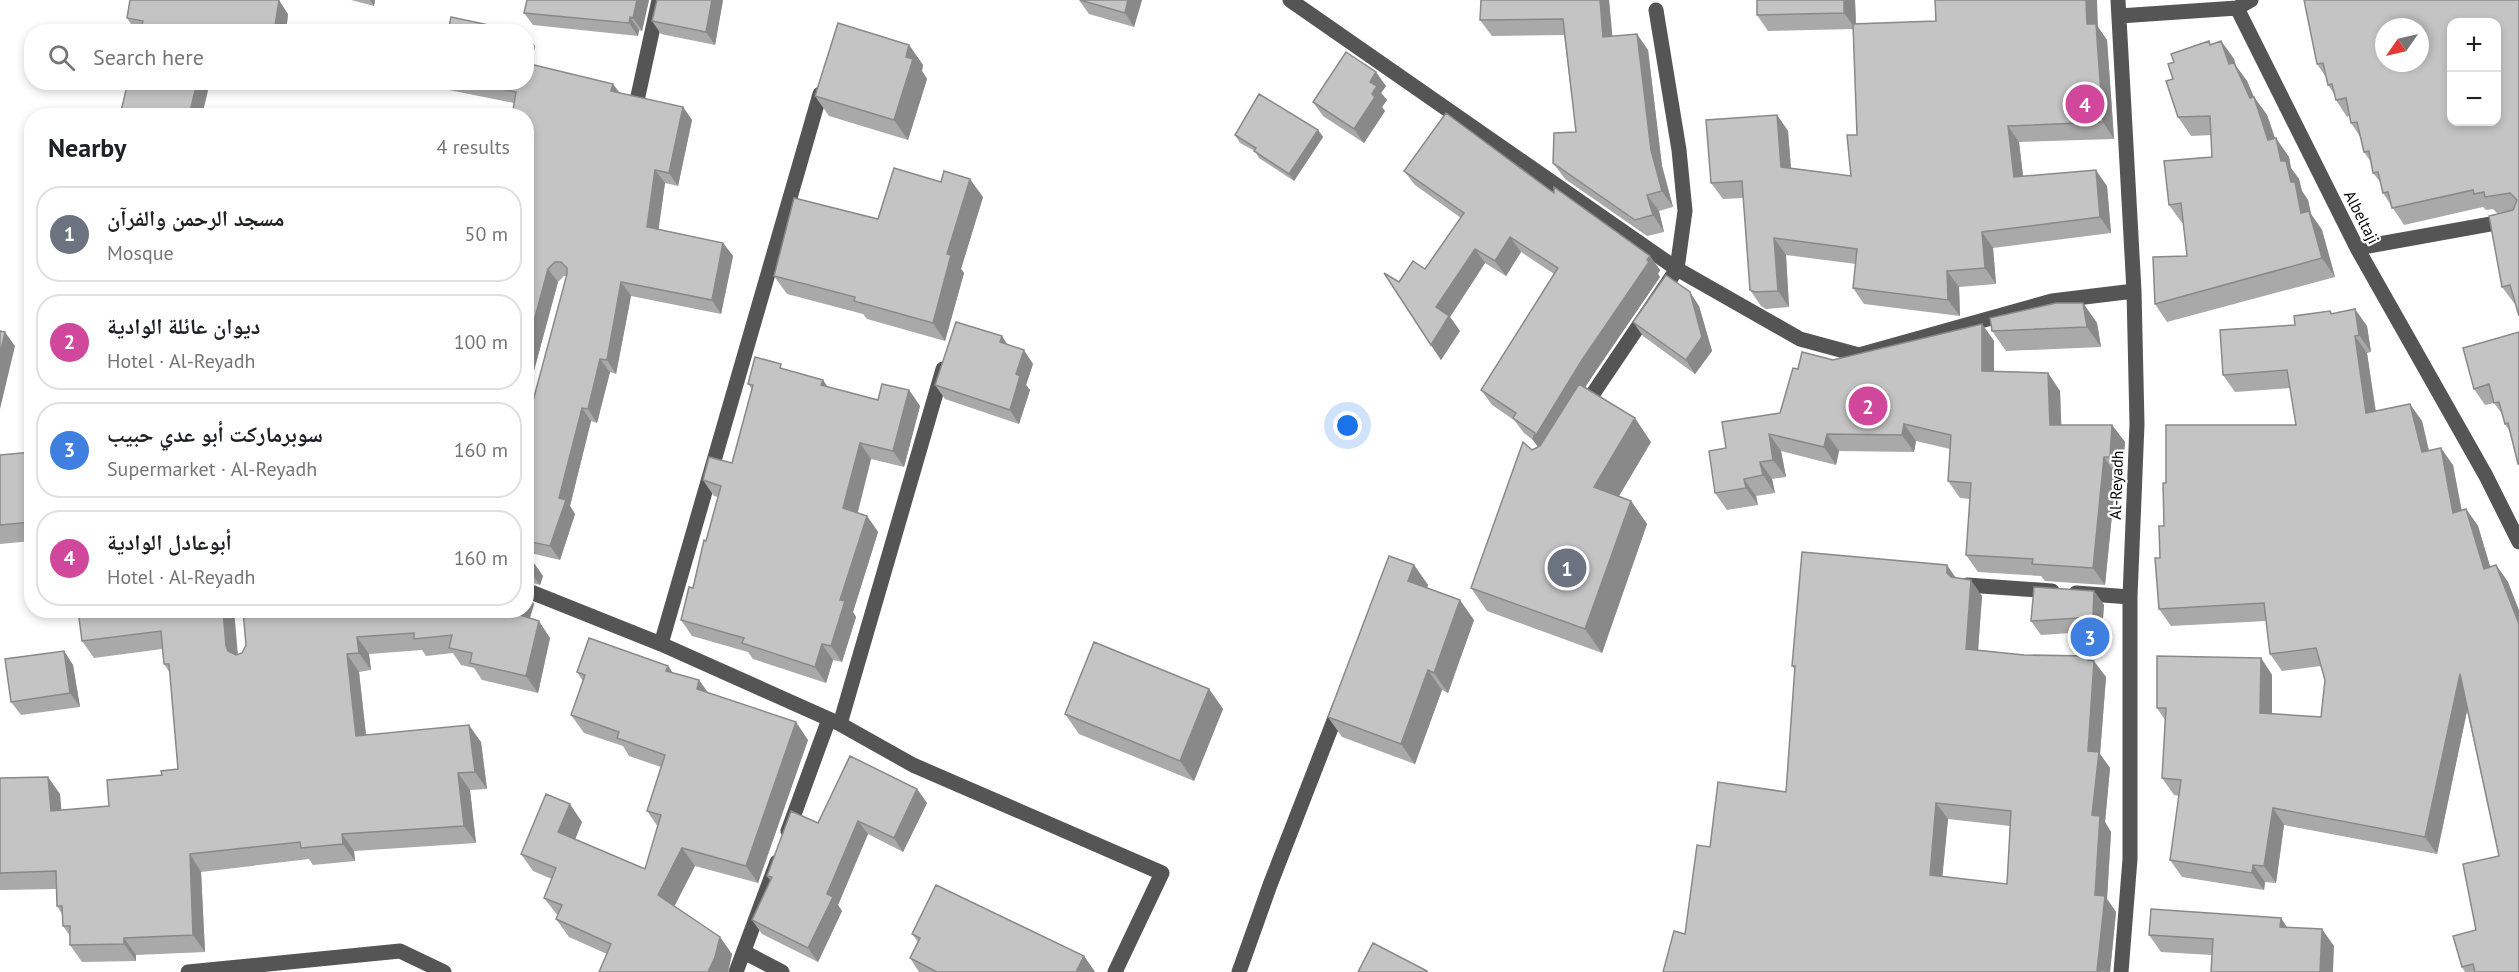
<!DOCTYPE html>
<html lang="en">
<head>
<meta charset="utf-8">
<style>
	body { margin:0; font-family:"PT Sans","Noto Naskh Arabic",sans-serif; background:#f6f6f6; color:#202124 }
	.controls { position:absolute; right:18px; top:18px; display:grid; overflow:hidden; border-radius:12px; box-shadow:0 3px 9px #0003 }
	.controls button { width:54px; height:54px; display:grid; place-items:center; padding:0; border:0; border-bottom:2px solid #e0e0e0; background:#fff; color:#202124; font:30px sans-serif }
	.compass { position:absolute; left:2375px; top:18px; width:54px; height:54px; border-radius:50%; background:#fff; box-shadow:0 3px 9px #0003; rotate:236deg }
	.you { position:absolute; left:1348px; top:426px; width:21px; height:21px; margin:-15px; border:4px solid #fff; border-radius:50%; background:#1a73e8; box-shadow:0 0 0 9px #1a73e833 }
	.badge { display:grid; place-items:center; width:39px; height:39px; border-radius:50%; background:#000; color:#fff; font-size:20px; font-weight:700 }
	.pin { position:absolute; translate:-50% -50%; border:3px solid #fff; box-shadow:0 2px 6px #0006 }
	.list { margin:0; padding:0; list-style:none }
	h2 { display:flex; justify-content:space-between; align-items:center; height:78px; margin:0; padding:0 24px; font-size:26px }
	h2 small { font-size:20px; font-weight:400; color:#757577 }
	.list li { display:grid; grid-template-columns:39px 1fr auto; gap:18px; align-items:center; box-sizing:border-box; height:96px; margin:0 12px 12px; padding:0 12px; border:2px solid #e0e0e0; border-radius:24px }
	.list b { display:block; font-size:22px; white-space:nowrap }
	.list p { margin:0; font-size:20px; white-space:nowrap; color:#757577 }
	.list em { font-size:20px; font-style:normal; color:#757577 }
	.icon { flex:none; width:33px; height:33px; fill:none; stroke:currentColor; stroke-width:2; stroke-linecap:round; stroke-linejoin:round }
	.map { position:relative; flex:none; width:2519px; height:972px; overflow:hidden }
	.search { position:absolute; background:#fff; box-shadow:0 3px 9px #0003; left:24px; top:24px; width:510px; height:66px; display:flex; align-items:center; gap:15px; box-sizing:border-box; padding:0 21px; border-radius:24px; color:#757577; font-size:22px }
	.panel { position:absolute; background:#fff; box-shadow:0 3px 9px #0003; left:24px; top:108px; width:510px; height:510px; border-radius:24px }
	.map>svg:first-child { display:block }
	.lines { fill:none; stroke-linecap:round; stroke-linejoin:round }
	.minor { stroke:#555; stroke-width:15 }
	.wall { fill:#a9a9a9; fill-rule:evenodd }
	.shaded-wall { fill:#898989 }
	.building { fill:#c4c4c4; stroke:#898989; stroke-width:1.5; fill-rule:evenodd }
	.labels { text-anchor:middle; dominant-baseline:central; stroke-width:4.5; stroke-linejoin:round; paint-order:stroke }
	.street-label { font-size:16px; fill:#000; stroke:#fff }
</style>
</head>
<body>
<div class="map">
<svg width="2519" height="972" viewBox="0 0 2519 972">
	<rect width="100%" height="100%" fill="#fff"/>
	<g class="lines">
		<path class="minor" d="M1290 0 1677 269 1800 339 1859 355 2052 301 2134 291
			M2118 0 2134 291 2137 424 2130 597V859L2121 972
			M2237 8 2251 0
			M2119 16 2237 8 2357 248 2486 476 2519 542
			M638 96 659 0
			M2357 248 2519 219
			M1582 410 1677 269 1685 211 1679 150 1656 10
			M1967 585 2052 591
			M526 590 661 644 840 724 913 765 1162 873 1115 972
			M2076 593 2130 597
			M661 644 820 94
			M840 724 943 369
			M788 831 829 719
			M744 952 782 972
			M188 972 400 951 444 972
			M736 972 777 862
			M1239 972 1270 885 1340 705"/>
	</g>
	<path class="wall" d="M351 0H375L374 6Z
		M649 0 642 31 639 30 638 36 533 25 524 13Z
		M657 0H723L715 45 661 34 652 21Z
		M1079 0H1142L1134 27 1089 14Z
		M1609 0 1612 36 1648 50 1662 166 1673 207 1659 211 1664 232 1647 236 1565 179 1553 163 1576 132 1564 35 1492 36 1480 20Z
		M1855 0 1856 24 2098 27 2107 40 2114 139 2019 142 2023 176 2107 186 2111 233 1993 248 1996 284 1959 287 1960 316 1864 304 1853 288 1856 264 1786 255 1789 307 1766 309 1761 306 1750 290 1743 198 1723 199 1711 183 1777 115 1788 131 1791 168 1851 176 1857 135 1853 29 1768 31 1757 15Z
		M2519 0 2515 303H2514L2502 287 2508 212 2497 213 2493 209 2486 210 2483 207 2404 225 2383 193 2381 183 2373 173 2371 162 2364 152 2361 138 2351 123 2349 116 2347 117 2336 100 2335 95 2328 85 2326 77 2317 64Z
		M288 14 286 32H136L127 18Z
		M526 33 535 46 531 64 613 84 620 93 683 107 692 120 678 186 665 183 658 229 723 243 733 256 721 314 631 296 616 374 610 372 597 423 591 421 570 506 575 514 560 560 526 552V427L567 276H564L558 282 526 400V116L514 103 449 90 444 82H526Z
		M2221 41 2234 59 2236 66 2247 81 2254 97 2267 115 2275 138 2289 157 2291 168 2299 179 2302 191 2308 200 2311 214 2322 230 2335 277 2167 322 2155 304 2187 256 2183 223H2182L2169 205 2212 157 2211 135 2191 136 2178 117 2173 79 2174 62 2211 44Z
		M909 45 923 65 922 71 927 79 908 140 829 116 815 96Z
		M1386 86 1381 93 1387 100 1382 107 1385 111 1364 143 1323 116 1313 102Z
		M1318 130 1323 137 1294 181 1259 158 1255 151 1240 143 1235 135Z
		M1404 171 1554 193 1650 256 1660 270 1658 274 1660 277 1585 387 1651 442 1619 496 1631 501 1647 524 1602 653 1487 611 1471 588 1532 450 1538 447 1533 440 1524 433 1514 420 1492 405 1481 390 1554 274 1521 252 1506 276 1485 263 1450 317 1460 331 1441 360 1431 345 1399 282 1425 269 1461 218 1415 185Z
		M983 197 961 269 964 273 945 341 867 319 863 314 787 294 774 276 878 219Z
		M2083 303 2097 323 2101 347 2006 351 1992 331Z
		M1699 306 1712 351 1695 374 1643 336 1633 322Z
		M2330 311 2333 314 2367 326 2371 352 2367 353 2376 411 2422 421 2429 451 2453 465 2462 511 2466 509 2478 526 2490 567 2496 565 2508 582 2519 972H2465L2462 967 2476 930 2499 856 2467 711 2437 854 2284 825 2276 883 2265 882 2264 890 2182 877 2170 860 2179 796 2174 795 2162 778 2165 720 2157 708 2261 658 2272 675V714L2321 717 2325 680 2321 666 2282 671 2270 654 2266 621 2171 626 2159 609 2160 558 2164 526 2166 483 2296 425 2290 388 2235 392 2223 375 2295 325Z
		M1982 324 1994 341V371L2048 373 2060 391 2061 425H2112L2125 442 2122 475H2116L2105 585 2045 581 2041 576 1978 572 1966 555 1970 499 1960 498 1948 481 1950 449 1916 441 1914 452 1839 451 1836 465 1781 451 1786 477 1772 479 1775 493 1756 496 1758 505 1727 510 1715 493 1726 448 1780 413 1798 369 1833 360Z
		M2519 332V466L2518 464 2509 430 2505 424 2503 415 2494 403 2485 405 2474 389Z
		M1008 345 1033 364 1026 385 1030 390 1019 424 945 399 935 385Z
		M784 370 823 380 827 387 878 400 909 390 920 406 904 467 871 459 857 513 867 516 878 532 853 612 856 617 842 662 833 660 826 683 753 659 748 652 692 636 681 620 693 588 718 497 714 496 703 480 732 463 752 389 748 384Z
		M32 452V541L0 544V455Z
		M526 559H531L543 576 540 585 526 581Z
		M1414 565 1428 585 1427 587 1474 620 1448 693 1442 690 1415 764 1342 737 1328 717Z
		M1956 578 1982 596 1978 650 2024 655 2088 656 2106 677 2100 754 2110 768 2105 822 2111 832 2107 899 2116 912 2110 972H1663L1685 934 1710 847 1786 792 1795 670 1792 666ZM1948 819 2010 826 2007 884 1942 877Z
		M2094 591 2104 605 2102 631 2041 635 2031 621Z
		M526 593 534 604 530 618 550 638 538 693 482 680 474 668 461 665 453 653 426 656 422 650 369 654 371 670 359 672 366 735 481 742 487 789 470 790 476 843 354 851 355 861 313 865 309 859 201 872 205 952 136 955V961L82 962 70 945V936L63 926 62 914 57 906 56 889 0 890V778L60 794 61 810 109 806 162 775 178 769 170 673 164 664 162 649 94 658 82 641 234 610 238 654 526 610Z
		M64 651 73 665 80 707 21 715 11 702Z
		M668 666 673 673 709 693 808 740 758 883 695 866 674 906 732 954 728 972H599L607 954 569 937 556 919 558 916 544 898 552 879 533 871 521 854 582 822 575 839 645 869 658 827 647 811 661 767 629 756 623 746 584 733 571 715 583 681 577 672Z
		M1209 689 1223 709 1194 781 1079 734 1065 714Z
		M917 789 927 803 903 852 868 834 838 905 842 911 818 962 762 934 752 920 771 881 767 876 818 823Z
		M2287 927 2334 946 2212 955 2161 952 2149 935Z
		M912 934 1084 956 1095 972H919L910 958 918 942Z"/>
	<path class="shaded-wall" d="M279 0 288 14 286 32H274Z
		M370 0H375L374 6Z
		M637 0H649L642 31 633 18Z
		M712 0H723L715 45 706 32Z
		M1128 0H1142L1134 27 1125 13Z
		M1600 0H1609L1614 53 1603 37Z
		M1844 0H1855L1856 29 1844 13Z
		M2086 0H2097L2098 27 2107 40 2114 139 2103 122 2087 24Z
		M630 17 639 30 638 36 629 23Z
		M526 33 535 46 529 75 526 71Z
		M1637 34 1648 50 1662 166 1673 207 1662 191 1651 150Z
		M2221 41 2234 59 2236 66 2247 81 2255 100 2254 97 2267 115 2279 150 2276 138 2289 157 2291 168 2299 179 2302 191 2308 200 2311 214 2322 230 2335 277 2322 258 2301 213 2291 182 2229 64Z
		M909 45 923 65 922 71 927 79 908 140 894 120 906 57Z
		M1376 72 1386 86 1381 93 1387 100 1382 107 1385 111 1364 143 1354 129 1372 94 1370 82Z
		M197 82H210L202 116H189Z
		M613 84 622 97 611 91Z
		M683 107 692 120 678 186 669 173Z
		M1777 115 1788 131 1792 183 1781 167Z
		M2008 126 2019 142 2025 193 2014 177Z
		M1318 130 1323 137 1294 181 1289 174Z
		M655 170 665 183 657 241 647 227Z
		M2096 170 2107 186 2111 233 2100 217Z
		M970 179 983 197 961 269 964 273 945 341 933 323 947 254Z
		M1647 195 1659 211 1664 232 1653 215Z
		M1982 232 1993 248 1996 284 1985 268Z
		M1510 237 1521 252 1506 276 1495 261Z
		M1774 238 1786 255 1789 307 1778 291Z
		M723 243 733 256 721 314 712 300Z
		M1475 249 1485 263 1450 317 1460 331 1441 360 1431 345 1436 307Z
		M1650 256 1660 270 1658 274 1660 277 1593 375 1543 454 1533 440 1582 360Z
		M548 269 558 282 526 400V351Z
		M1947 271 1959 287 1960 316 1948 300Z
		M621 282 631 296 616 374 607 360Z
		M1690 292 1699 306 1712 351 1695 374 1686 360Z
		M2083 303 2097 323 2101 347 2087 327Z
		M2355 309 2367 326 2371 352 2359 335Z
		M1982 324 1994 341V388L1982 371Z
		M5 332 15 346 0 409V355Z
		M1002 336 1011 350 1000 342Z
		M2355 336 2367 353 2378 430 2366 413Z
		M1024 350 1033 364 1026 385 1030 390 1019 424 1010 410 1016 374Z
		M600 359 610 372 597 423 588 409Z
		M2048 373 2060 391 2062 442 2050 425Z
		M823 380 834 396 821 385Z
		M909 390 920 406 904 467 893 451Z
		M2410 404 2422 421 2433 469 2422 452Z
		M582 408 591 421 570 506 575 514 560 560 550 546 559 498Z
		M1635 418 1651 442 1610 511 1594 487Z
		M1904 424 1916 441 1914 452 1902 435Z
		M2112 425 2125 442 2122 475 2110 457Z
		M1769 434 1781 451 1786 477 1773 460Z
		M1827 434 1839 451 1836 465 1824 447Z
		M860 443 871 459 855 524 843 508Z
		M2441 448 2453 465 2465 530 2453 513Z
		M2104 457 2116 475 2105 585 2093 568Z
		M1760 462 1772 479 1775 493 1763 475Z
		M1744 479 1756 496 1758 505 1746 488Z
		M1631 501 1647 524 1602 653 1585 629Z
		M2466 509 2478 526 2496 586 2484 569Z
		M867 516 878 532 853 612 856 617 842 662 831 646 840 600Z
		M531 559 543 576 540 585 528 568Z
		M1414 565 1428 585 1422 601 1408 581Z
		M1947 565 1958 581V589L1947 573Z
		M2496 565 2508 582 2519 610V624Z
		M1971 580 1982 596 1977 665 1966 649Z
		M2094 591 2104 605 2102 631 2093 617Z
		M526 593 534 604 526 630 514 613 515 610H526Z
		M1460 600 1474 620 1448 693 1434 673Z
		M223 610H234L238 663 228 651 226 646Z
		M539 621 550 638 538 693 526 676Z
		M357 637 369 654 371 670 359 653Z
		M822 644 833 660 826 683 815 667Z
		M64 651 73 665 80 707 70 693Z
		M347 654 359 672 368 753 356 736Z
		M2088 656 2094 664V661L2106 677 2100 754 2110 768 2105 822 2111 832 2107 899 2116 912 2110 972 2097 971 2095 895 2088 751Z
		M2261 658 2272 675V730L2260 713Z
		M668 666 680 683 666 671Z
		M1428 670 1442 690 1415 764 1401 744Z
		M2460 674 2471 692 2437 854 2425 837Z
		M699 680 712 698 697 689Z
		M1209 689 1223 709 1194 781 1180 761Z
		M796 722 808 740 758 883 746 866Z
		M469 725 481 742 487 789 475 772Z
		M458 773 470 790 476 843 464 826Z
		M48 777 60 794 63 828 51 811Z
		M917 789 927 803 903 852 894 838Z
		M1936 803 1948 819 1941 891 1930 875Z
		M570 804 582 822 571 850 558 832Z
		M2273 808 2284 825 2276 883 2264 866Z
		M858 821 868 834 838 905 842 911 818 962 808 948 827 894Z
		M342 834 354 851 355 861 343 844Z
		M682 848 695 866 671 913 658 895Z
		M190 854 201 872 205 952 193 935Z
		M2253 865 2265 882 2264 890 2252 873Z
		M2281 918 2293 936 2280 927Z
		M2322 929 2334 946 2333 972H2320Z
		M720 937 732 954 728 972H708Z
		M124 938 136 955V961L124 944Z
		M1084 956 1095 972H1076Z"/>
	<path class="building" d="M130 0H279L274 32H140L143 21 127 18Z
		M527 0H637L633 18 630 17 629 23 524 13Z
		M657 0H712L706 32 652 21Z
		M1080 0H1128L1125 13Z
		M1481 0H1600L1603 37 1637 34 1651 150 1662 191 1647 195 1653 215 1635 220 1553 163 1554 133 1576 132 1563 19 1480 20Z
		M1757 0H1844V13L1757 15Z
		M1935 0H2086L2087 24H2096L2103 122 2008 126 2014 177 2096 170 2100 217 1982 232 1985 268 1947 271 1948 300 1853 288 1857 249 1774 238 1778 291 1755 292 1750 290 1742 181 1711 183 1706 120 1777 115 1781 167 1851 176 1847 135H1857L1853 24 1936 21Z
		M2304 0H2519V316L2510 285 2502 287 2489 216 2513 210 2517 200 2510 193 2485 197 2484 192 2474 194 2473 190 2392 208 2388 192 2383 193 2378 172 2373 173 2369 151 2364 152 2357 122 2351 123 2346 98 2336 100 2332 84 2328 85 2323 63 2317 64ZM2451 22H2496V122H2451ZM2384 27H2420V63H2384Z
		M451 17 522 32H448Z
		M838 23 909 45 906 57 913 59 894 120 815 96Z
		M2209 41 2210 45 2221 41 2229 64 2234 63 2250 98 2254 97 2268 140 2276 138 2281 161H2286L2291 182H2295L2301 213 2309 211 2322 258 2155 304 2153 257 2187 256 2181 203 2169 205 2164 161 2212 157 2210 116 2178 117 2166 81 2173 79 2168 64 2174 62 2171 54Z
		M1346 52 1376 72 1370 82 1377 86 1372 94 1375 97 1354 129 1313 102Z
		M526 63 613 84 611 91 683 107 669 173 655 170 647 227 723 243 712 300 621 282 607 360 600 359 588 409 582 408 559 498 566 500 550 546 526 541V427L567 274V268L561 262H555L548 269 526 351V116H512L516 92 469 82H526Z
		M128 82H197L189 116H105L106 112 120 115Z
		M1259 94 1318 130 1289 174 1254 151 1256 148 1235 135Z
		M1446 113 1554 193V187L1650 256 1647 260 1649 262 1582 360 1533 440 1535 433 1513 418 1516 413 1481 390 1558 268 1510 237 1495 261 1475 249 1436 307 1449 316 1431 345 1384 273 1399 282 1413 261 1425 269 1464 213 1404 171Z
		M894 168 941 182 944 171 970 179 947 254 951 255 933 323 854 301 855 297 774 276 794 198 878 219Z
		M1666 275 1690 292 1702 337 1686 360 1633 322Z
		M2056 303H2083L2087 327 1992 331 1990 318Z
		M2355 309 2359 335 2355 336 2366 413 2410 404 2422 452 2441 448 2453 513 2466 509 2484 569 2496 565 2519 624V972H2475L2473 964 2462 967 2453 936 2476 930 2463 864 2499 856 2460 674 2425 837 2273 808 2264 866 2253 865 2252 873 2170 860 2181 780 2162 778 2166 708H2157V656L2261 658 2260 713 2321 717 2325 680 2316 648 2270 654 2264 603 2159 609 2155 558H2160L2159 526H2164L2163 483H2166V425H2296L2287 370 2223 375 2220 330 2295 325 2294 316 2330 311 2331 314Z
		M956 322 1002 336 1000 342 1024 350 1016 374 1020 376 1010 410 935 385Z
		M1982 324V371L2048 373 2050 425H2112L2110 457H2104L2093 568 2032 564 2033 559 1966 555 1971 483 1948 481 1951 435 1904 424 1902 435 1827 434 1824 447 1769 434 1773 460 1760 462 1763 475 1744 479 1746 488 1715 493 1709 451 1726 448 1722 422 1780 413 1793 368 1798 369 1802 352 1833 360Z
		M0 331 5 332 0 355Z
		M2519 332V464H2518L2508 423 2505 424 2499 402 2494 403 2489 384 2474 389 2463 348Z
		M755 357 781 364 780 368 823 380 821 385 878 400 882 384 909 390 893 451 860 443 843 508 867 516 840 600 845 601 831 646 822 644 815 667 742 643 744 638 681 620 689 587 693 588 704 540 706 541 721 486 703 480 709 457 732 463 753 385 748 384Z
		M1579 384 1635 418 1594 487 1631 501 1585 629 1471 588 1523 442 1532 450 1540 446Z
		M32 452V522L0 525V455Z
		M1802 552 1947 565V573L1951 577 1971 580 1966 649 2024 655 2088 656V660L2094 661 2088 751 2099 752 2092 815 2100 816 2095 895 2105 896 2097 971 2101 972H1663L1674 931 1685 934 1697 845 1710 847 1718 782 1786 792 1795 666H1792ZM1936 803 2011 811 2007 884 1930 875Z
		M1389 556 1414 565 1408 581 1460 600 1434 673 1428 670 1401 744 1328 717Z
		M526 559H531L528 568H526Z
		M2034 587 2094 591 2093 617 2031 621Z
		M78 610H223L226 646 228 651 236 655 242 653 246 645 243 610H515L514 613 539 621 526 676 470 663 472 653 449 648 452 635 414 639V633L357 637 359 653 347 654 356 736 469 725 475 772 458 773 464 826 342 834 343 844 301 848 300 842 190 854 193 935 124 938V944L70 945V926H63L62 906H57L56 871 0 873V778L48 777 51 811 109 806 107 780 162 775 161 771 178 769 169 664H164L161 631 82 641Z
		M589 638 668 666 666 671 699 680 697 689 796 722 746 866 682 848 658 895 720 937 715 957 708 972H599L611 944 556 919 562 905 544 898 556 868 521 854 546 794 570 804 558 832 645 869 661 815 647 811 665 755 617 738 619 732 571 715 585 675 577 672Z
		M1094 642 1209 689 1180 761 1065 714Z
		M64 651 70 693 11 702 5 659Z
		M850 756 917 789 894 838 858 821 827 894 833 897 808 948 752 920 772 877 767 876 791 811 818 823Z
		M936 885 1084 956 1076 972H937L910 958 920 938 912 934Z
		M2151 909 2281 918 2280 927 2322 929 2320 972H2211L2213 939 2149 935Z
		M1373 943 1427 971V972H1358Z"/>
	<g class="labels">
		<g class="street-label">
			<text transform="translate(2362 217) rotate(63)">Albeltaji</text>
			<text transform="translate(2116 485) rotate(-88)">Al-Reyadh</text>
		</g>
	</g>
</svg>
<div class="controls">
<button>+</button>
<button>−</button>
</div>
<svg class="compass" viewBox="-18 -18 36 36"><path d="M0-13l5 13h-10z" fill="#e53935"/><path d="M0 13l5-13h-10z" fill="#757577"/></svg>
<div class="you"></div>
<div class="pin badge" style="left:1567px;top:568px;background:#6b7280">1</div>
<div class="pin badge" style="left:1868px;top:406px;background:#d1479c">2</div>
<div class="pin badge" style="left:2090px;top:637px;background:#3f7fe0">3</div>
<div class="pin badge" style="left:2085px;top:104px;background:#d1479c">4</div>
<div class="search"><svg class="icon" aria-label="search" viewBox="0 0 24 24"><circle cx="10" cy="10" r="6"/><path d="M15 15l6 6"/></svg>Search here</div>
<section class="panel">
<h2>Nearby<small>4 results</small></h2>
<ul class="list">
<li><span class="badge" style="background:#6b7280">1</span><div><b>مسجد الرحمن والفرآن</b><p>Mosque</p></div><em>50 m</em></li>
<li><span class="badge" style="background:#d1479c">2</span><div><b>ديوان عائلة الوادية</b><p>Hotel · Al-Reyadh</p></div><em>100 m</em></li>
<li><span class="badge" style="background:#3f7fe0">3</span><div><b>سوبرماركت أبو عدي حبيب</b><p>Supermarket · Al-Reyadh</p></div><em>160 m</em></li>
<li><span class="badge" style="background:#d1479c">4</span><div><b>أبوعادل الوادية</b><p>Hotel · Al-Reyadh</p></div><em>160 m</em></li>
</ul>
</section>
</div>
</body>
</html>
